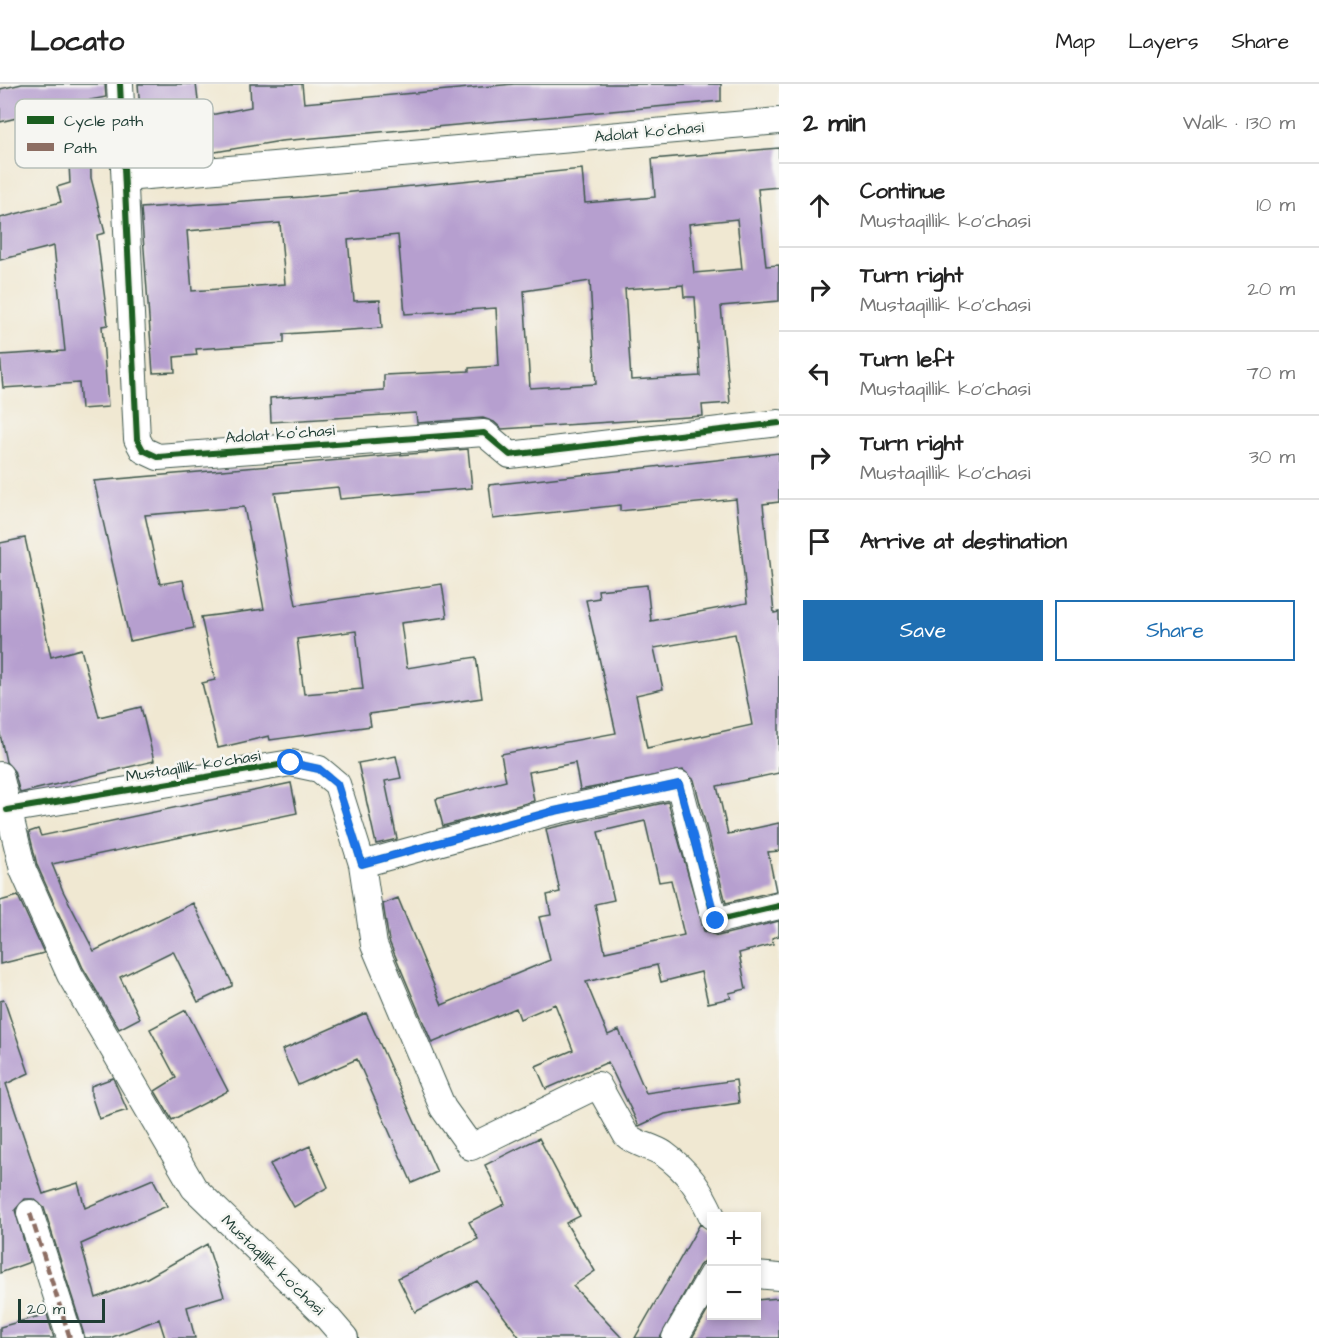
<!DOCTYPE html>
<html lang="en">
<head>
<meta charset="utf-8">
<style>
	body { margin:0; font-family:"Architects Daughter",sans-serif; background:#f6f6f6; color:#222 }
	.controls { position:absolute; right:18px; bottom:18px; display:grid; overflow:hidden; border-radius:0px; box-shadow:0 3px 9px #0003 }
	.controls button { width:54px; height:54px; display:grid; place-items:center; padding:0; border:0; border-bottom:2px solid #e0e0e0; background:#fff; color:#222; font:30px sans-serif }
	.scale { position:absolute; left:18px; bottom:15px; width:87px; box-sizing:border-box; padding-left:6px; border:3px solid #1f3d34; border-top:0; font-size:16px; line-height:21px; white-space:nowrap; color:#1f3d34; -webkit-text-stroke:4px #f6f6f2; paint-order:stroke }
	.stop { position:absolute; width:18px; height:18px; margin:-14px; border:4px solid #1a73e8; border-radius:50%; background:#fff }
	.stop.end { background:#1a73e8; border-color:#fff; box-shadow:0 2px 6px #0008 }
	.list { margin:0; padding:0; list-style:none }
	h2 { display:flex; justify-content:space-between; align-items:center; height:78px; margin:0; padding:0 24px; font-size:26px }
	h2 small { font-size:20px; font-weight:400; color:#767676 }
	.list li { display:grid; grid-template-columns:39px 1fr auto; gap:18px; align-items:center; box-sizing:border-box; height:84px; padding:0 24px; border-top:2px solid #e0e0e0 }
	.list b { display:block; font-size:22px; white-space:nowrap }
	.list p { margin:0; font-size:20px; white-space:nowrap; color:#767676 }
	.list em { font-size:20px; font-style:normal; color:#767676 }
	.actions { display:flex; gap:12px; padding:18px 24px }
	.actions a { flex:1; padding:14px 0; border:2px solid #1f6fb2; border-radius:0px; text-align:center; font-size:21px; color:#1f6fb2 }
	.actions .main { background:#1f6fb2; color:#fff }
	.icon { flex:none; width:33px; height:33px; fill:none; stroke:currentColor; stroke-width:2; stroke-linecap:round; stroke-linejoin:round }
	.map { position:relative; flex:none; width:779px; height:1254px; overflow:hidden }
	header { display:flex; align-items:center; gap:36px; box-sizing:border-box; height:84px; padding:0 30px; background:#fff; border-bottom:2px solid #e0e0e0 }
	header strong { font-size:28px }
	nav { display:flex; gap:33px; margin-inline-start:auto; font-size:21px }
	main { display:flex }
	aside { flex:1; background:#fff }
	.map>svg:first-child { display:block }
	.building { fill:#b69fcf; fill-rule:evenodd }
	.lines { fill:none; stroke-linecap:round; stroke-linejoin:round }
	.street-casing { stroke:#3e574c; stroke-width:28 }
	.street { stroke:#fff; stroke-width:26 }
	.quiet { stroke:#8d6e63; stroke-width:4.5; stroke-dasharray:9 4.5; stroke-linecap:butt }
	.cycleway-casing { stroke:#f6f6f2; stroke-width:10 }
	.cycleway { stroke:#1b5e20; stroke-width:6 }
	.route { stroke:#1a73e8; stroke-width:8 }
	.labels { text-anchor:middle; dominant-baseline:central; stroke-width:5; stroke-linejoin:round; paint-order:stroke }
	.street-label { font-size:16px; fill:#1f3d34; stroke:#f6f6f2 }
	.key { fill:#f6f6f2; stroke:#b6beb9; stroke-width:1.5 }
	.key-label { font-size:16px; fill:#1f3d34 }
</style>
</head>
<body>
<header>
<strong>Locato</strong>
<nav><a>Map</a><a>Layers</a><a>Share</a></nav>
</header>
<main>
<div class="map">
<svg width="779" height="1254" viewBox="0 0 779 1254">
	<rect width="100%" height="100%" fill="#f6f6f2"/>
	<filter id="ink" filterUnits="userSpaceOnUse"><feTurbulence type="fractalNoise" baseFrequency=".0167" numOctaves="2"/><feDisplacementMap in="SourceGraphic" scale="12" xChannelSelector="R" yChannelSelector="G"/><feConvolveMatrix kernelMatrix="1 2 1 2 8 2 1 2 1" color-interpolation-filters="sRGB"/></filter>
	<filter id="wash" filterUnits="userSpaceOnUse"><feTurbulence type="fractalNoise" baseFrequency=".008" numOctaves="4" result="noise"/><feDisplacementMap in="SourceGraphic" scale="24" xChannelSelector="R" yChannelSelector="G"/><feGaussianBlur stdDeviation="1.35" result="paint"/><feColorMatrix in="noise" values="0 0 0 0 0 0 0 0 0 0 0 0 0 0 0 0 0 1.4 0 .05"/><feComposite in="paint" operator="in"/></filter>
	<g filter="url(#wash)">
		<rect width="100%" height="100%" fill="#f0e8d2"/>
		<g id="blocks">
			<path class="building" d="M22 0H105L106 13 90 16 91 94 105 149 97 151 108 241 102 242 108 323 81 325 79 299 3 304 0 271 65 267 54 162 0 176V134L61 118 57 103 70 99 66 22 0 38V5Z
				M138 0H196L200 33 251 23 250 0H302L304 19 514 0H721V17L281 57 203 70 144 75Z
				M779 64V103L758 105 766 182 779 181V217L721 222 730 319 702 321 703 332 502 345 494 338 483 334 417 339 416 329 271 338 270 314 384 306V291L469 287V284L499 282 496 224 405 230 398 151 348 156 354 217 380 216 382 244 284 250V259L196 265 197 271 174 273 175 288 153 289 141 124 303 113 582 85 585 119 655 113 652 75ZM737 135 742 185 694 189 689 140ZM280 139 285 200 192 207 187 147ZM590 197 596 300 530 304 524 207ZM683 201 684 213H695L700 292 631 296 625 205Z
				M468 365 472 404 340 415 338 403 275 409 296 521 442 500 447 533 401 539 407 584 476 573 482 614 369 630 371 642 270 656 269 652 218 664 202 599 215 596 201 533 264 525 244 423 145 431 160 500 183 496 194 544 130 557 94 397ZM356 547 363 605 304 610 297 555Z
				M779 369V418L763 420 774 529 779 528V689L717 702 728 750 779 739V767L768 768 776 807 726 819 694 696 683 686 580 706 575 679 529 688 534 717 443 742 436 715 506 697 501 670 616 649 586 516 599 514 598 506 647 501 651 537 747 519 736 415 620 427V421L493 435 489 401ZM735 550 752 641 647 664 636 611 663 605 654 564Z
				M25 454 51 573 81 565 99 633 141 623 154 677 20 709 14 687 6 678 0 650V459Z
				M396 672 401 694 385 697 397 755 376 760 358 679Z
				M291 699 297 729 52 780 63 807 94 867 193 819 232 899V902L198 918 173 867 120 893 140 934 119 945 83 884 37 781 29 748 38 745 41 752Z
				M668 718 704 847 718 852 779 837V852L772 854 773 860 739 869 746 905 729 909 731 914 708 919 701 888 661 898 657 881 586 898 608 951 619 946 646 1009 736 996 739 1019 665 1030 639 1042 608 978 546 1005 536 982 573 966 555 920 520 935 516 924 432 959 389 857 383 820 398 814 442 921 550 876 539 833 551 831 547 811 560 808 546 745ZM645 737 659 798 671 796 684 851 605 868 595 820 614 816 598 748Z
				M18 812 44 869 0 880V817Z
				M4 916 29 989 6 1000 43 1110 78 1099 85 1124 153 1095 167 1122 81 1160 96 1214 147 1194 207 1160 224 1212 187 1223 195 1254H165L159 1235 110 1254H85L44 1124 34 1115H25L15 1126 30 1178 0 1189V917Z
				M186 926 228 1007 172 1036 155 1007 176 994 150 945Z
				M366 929 437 1088 412 1099 357 975 298 1001 282 966Z
				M113 994 127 1026 99 1035 91 1011V1002Z
				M539 1054 580 1132 566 1139 595 1187 573 1202 622 1254H520L477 1197 415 1228 398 1194 478 1155 469 1138 505 1120 485 1081Z
				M310 1062 328 1103 294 1123 270 1080Z
				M700 1140 711 1147V1169L699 1182 660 1254H635Z
				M779 1214V1254H692L711 1221V1232H756V1216Z
				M47 1230 54 1254H0V1243Z"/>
		</g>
	</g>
	<g filter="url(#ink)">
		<use href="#blocks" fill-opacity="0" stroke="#3e574c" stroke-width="1.5"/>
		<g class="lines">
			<g class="street-casing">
				<path id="street" d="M120 0 137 355 143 366 158 373 484 349 510 371 779 339
					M125 94 779 37
					M0 691 23 786 70 891 194 1104 326 1232 345 1254
					M7 726 291 679 319 685 337 700 362 780 550 728 679 700 715 837 779 822
					M362 780 374 861 443 1024 471 1063 598 1001 626 1051C637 1061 652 1062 664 1070 689 1088 700 1106 712 1132
					M30 1129 70 1254
					M756 1191 779 1193
					M675 1254 712 1190"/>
			</g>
			<use href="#street" class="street"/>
			<path class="quiet" d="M30 1129 70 1254"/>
			<g class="cycleway-casing">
				<path id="cycleway" d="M120 0 137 355 143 366 158 373 484 349 510 371 779 339
					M7 726 291 679 319 685 337 700 362 780 550 728 679 700 715 837 779 822"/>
			</g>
			<use href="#cycleway" class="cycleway"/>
		</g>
	</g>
	<g class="lines" filter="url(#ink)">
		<path class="route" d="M291 679 319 685 337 700 362 780 550 728 679 700 716 837"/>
	</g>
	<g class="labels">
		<g class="street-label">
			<text transform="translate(649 48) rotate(-5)">Adolat koʻchasi</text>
			<text transform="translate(280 350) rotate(-4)">Adolat koʻchasi</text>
			<text transform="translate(193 682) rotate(-9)">Mustaqillik ko‘chasi</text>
			<text transform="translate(273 1181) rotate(44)">Mustaqillik ko‘chasi</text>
		</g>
	</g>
	<rect x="15" y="15" width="198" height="69" rx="9" class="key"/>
	<rect x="27" y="32" width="27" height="8" fill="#1b5e20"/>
	<rect x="27" y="59" width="27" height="8" fill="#8d6e63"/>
	<g class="key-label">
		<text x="64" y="42">Cycle path</text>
		<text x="64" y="69">Path</text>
	</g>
</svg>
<div class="controls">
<button>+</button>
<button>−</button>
</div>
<div class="scale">20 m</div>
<div class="stop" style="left:291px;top:679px"></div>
<div class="stop end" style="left:716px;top:837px"></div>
</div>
<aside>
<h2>2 min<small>Walk · 130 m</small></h2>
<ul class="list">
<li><svg class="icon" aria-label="ahead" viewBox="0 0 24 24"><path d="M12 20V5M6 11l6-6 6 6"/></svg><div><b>Continue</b><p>Mustaqillik ko‘chasi</p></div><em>10 m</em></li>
<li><svg class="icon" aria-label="right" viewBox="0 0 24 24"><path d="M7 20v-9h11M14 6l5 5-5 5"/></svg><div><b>Turn right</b><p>Mustaqillik ko‘chasi</p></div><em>20 m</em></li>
<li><svg class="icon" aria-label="left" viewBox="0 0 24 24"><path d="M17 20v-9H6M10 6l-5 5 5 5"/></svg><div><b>Turn left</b><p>Mustaqillik ko‘chasi</p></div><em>70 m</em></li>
<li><svg class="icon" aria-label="right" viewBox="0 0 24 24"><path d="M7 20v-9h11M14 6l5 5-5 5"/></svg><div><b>Turn right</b><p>Mustaqillik ko‘chasi</p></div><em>30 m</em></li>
<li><svg class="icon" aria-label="arrive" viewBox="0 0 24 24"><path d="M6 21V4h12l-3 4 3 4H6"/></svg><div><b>Arrive at destination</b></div></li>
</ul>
<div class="actions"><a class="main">Save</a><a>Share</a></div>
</aside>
</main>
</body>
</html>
